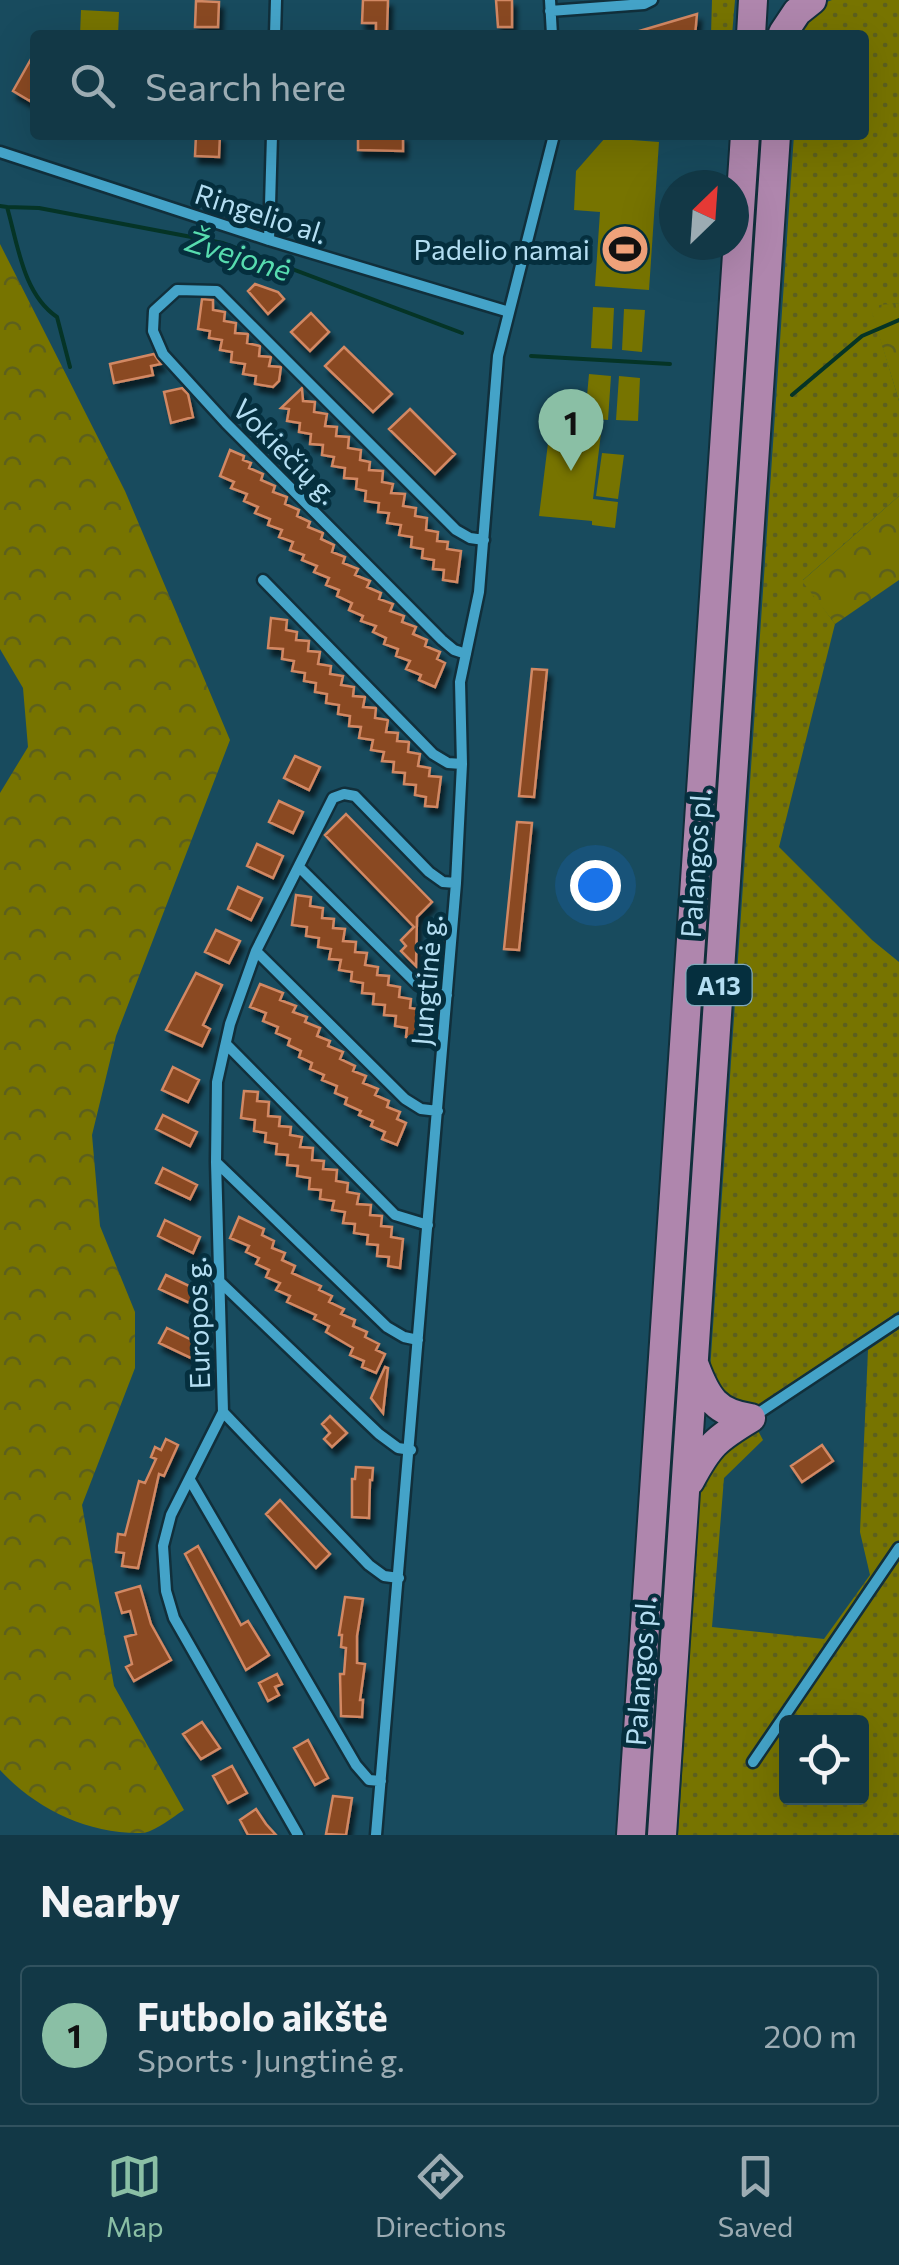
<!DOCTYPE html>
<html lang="en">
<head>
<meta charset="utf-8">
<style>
	body { margin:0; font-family:Commissioner,sans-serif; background:#1f4351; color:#f1f3f6 }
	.controls { position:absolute; right:30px; bottom:30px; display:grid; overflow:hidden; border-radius:10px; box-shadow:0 10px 40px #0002 }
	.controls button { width:90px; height:90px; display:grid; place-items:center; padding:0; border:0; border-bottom:2px solid #31525f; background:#123846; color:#f1f3f6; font:50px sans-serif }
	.compass { position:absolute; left:659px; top:170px; width:90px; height:90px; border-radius:50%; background:#123846; box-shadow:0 10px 40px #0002; rotate:25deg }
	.you { position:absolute; left:595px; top:885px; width:35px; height:35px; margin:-25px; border:8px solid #fff; border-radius:50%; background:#1a73e8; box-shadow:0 0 0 15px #1a73e833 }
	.badge { display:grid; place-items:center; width:65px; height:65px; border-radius:50%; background:#8abfa5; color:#111; font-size:32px; font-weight:700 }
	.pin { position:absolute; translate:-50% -82px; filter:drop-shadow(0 2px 5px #0008) }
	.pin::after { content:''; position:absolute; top:52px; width:35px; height:30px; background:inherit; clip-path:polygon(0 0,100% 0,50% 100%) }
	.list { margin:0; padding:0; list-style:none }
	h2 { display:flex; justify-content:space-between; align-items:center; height:130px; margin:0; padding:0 40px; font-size:42px }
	h2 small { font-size:32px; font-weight:400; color:#9cacb3 }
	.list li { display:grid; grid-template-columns:65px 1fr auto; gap:30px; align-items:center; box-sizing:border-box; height:140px; margin:0 20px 20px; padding:0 20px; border:2px solid #31525f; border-radius:10px }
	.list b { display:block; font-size:38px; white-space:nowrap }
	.list p { margin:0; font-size:32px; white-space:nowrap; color:#9cacb3 }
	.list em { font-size:32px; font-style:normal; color:#9cacb3 }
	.icon { flex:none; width:55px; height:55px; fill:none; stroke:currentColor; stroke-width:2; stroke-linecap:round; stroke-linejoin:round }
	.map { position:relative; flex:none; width:899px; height:1835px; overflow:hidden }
	.search { position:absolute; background:#123846; box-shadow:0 10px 40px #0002; left:30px; right:30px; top:30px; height:110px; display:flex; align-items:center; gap:25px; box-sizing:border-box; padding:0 35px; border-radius:10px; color:#9cacb3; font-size:38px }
	.sheet { height:290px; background:#123846 }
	nav { display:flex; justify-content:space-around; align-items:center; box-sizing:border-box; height:140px; border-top:2px solid #31525f; background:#123846; font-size:28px; color:#9cacb3 }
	nav a { display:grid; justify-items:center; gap:5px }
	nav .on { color:#8abfa5 }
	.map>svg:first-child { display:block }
	.grass { fill:url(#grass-dots); fill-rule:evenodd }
	.forest { fill:url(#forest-crowns) }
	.park { fill:#777400 }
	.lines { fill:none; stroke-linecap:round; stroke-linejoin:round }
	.stream { stroke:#053426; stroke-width:4 }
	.building { fill:#8a4823; stroke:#d28863; stroke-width:2.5; filter:url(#shadow) }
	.minor-casing { stroke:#112f3b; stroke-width:15 }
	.trunk-casing { stroke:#112f3b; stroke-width:32 }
	.minor { stroke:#44a3c8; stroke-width:10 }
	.trunk { stroke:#af86ad; stroke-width:28 }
	.labels { text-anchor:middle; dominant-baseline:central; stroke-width:10; stroke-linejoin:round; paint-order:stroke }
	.shield { fill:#052f3e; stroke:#80aabc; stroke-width:2.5 }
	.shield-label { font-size:25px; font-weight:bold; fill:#b4def2 }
	.street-label { font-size:28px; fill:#b4def2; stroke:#052f3e }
	.poi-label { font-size:28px; fill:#b4def2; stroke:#052f3e; text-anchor:end }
	.water-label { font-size:30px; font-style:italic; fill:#57dcaf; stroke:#052f3e }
</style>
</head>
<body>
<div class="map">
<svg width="899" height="1835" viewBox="0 0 899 1835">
	<defs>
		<pattern id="grass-dots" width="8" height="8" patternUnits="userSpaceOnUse" patternTransform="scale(2.5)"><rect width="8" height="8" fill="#777400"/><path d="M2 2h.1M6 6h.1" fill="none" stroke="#5d601d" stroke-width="1.8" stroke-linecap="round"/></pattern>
		<pattern id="forest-crowns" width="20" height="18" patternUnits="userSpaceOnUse" patternTransform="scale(2.5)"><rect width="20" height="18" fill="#777400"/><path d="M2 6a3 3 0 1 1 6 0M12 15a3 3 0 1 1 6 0" fill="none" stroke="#5d601d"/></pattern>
		<filter id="shadow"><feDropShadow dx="4" dy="7" stdDeviation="2.5" flood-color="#0009"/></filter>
	</defs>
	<rect width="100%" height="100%" fill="#184b5e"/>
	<path class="grass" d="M712 0H735L732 35H711Z
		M832 0H899V303L871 307 899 401V496L803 580 835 624 779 847 872 940 899 962V1311L752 1409 729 1407 710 1371 794 135H864V35H801C804 15 814 7 832 0Z
		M755 135H767L652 1835H641Z
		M899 1329V1835H678L701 1478 706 1462 756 1427 763 1440 724 1478 712 1627 824 1639 870 1575 860 1532 868 1350ZM786 1722H862V1798H786Z"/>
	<path class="forest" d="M0 244 125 491 230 740 116 1036 92 1135 100 1226 135 1312V1368L82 1505 114 1686 184 1810C171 1818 159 1829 144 1833 88 1835 35 1808 0 1770V793L28 747 23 688 0 649Z
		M899 303V401L870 306Z
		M899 496V580L835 624 802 581Z"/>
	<path class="park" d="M81 10 119 12 118 35H80Z
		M605 138 659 142 649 290 595 286 600 212 574 210 576 171Z
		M593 307 614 308 612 349 591 348Z
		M624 309 645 310 642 352 622 350Z
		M589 374 611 376 608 420 585 418Z
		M619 376 640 378 638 421 616 420Z
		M551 419 602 425 593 499 618 502 615 528 592 525V521L539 516Z
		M602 453 624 455 618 499 596 496Z"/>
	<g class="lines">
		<path class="stream" d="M0 206 7 207C18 245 23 294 57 317L70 367
			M7 207 39 208 223 243 462 333
			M531 356 670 364
			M792 395 862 336 899 320"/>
	</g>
	<path class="building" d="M363 0H388L387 32H376V23H362Z
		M496 0H512V27H498Z
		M196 1 219 2 218 27H195Z
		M697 14 695 35H636V32Z
		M35 52V92L30 101 13 91Z
		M196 135H220L219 157 195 156Z
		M358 135H403V151L358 150Z
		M255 284 278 292 284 299 268 314 248 291Z
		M202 299 213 300V310L225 312 224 321 236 323 235 333 248 334 247 343 260 346 259 356 271 357 269 366 281 367 279 381 273 387 255 384 256 376 243 374 245 364 231 362 232 352 220 350 222 340 209 338 210 331 198 329Z
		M311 313 329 332 310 351 291 332Z
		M344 347 392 394 373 412 325 366Z
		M154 354 161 364 151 366 153 375 114 383 110 364Z
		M182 388 188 394 193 417 171 423 164 392Z
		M302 388 303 401 315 402 314 412 327 414 325 426 337 427 336 436 349 437 348 448 361 450 360 460 370 462 369 470 383 471 382 482 393 484 391 493 405 494 403 506 416 508 415 516 427 518 426 530 438 532 437 541 448 542 447 549 461 551 457 582 443 580 444 570 433 569 434 560 422 558 423 549 411 547 412 537 399 535 401 525 387 523 389 513 378 512 379 503 365 501 366 491 356 489 357 479 344 478 345 468 332 466 334 457 322 455 323 445 310 444 311 434 299 432 300 423 287 421 289 409 281 408Z
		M410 409 455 454 435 474 389 429Z
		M230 450 244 456 243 460 251 463 249 468 263 474 261 480 275 486 273 492 287 497 285 504 299 510 297 516 310 522 308 527 323 533 321 539 334 545 332 552 345 557 343 563 358 569 355 575 370 581 367 587 381 593 379 599 393 604 390 611 404 616 402 622 416 627 413 634 427 640 425 646 440 652 437 659 445 663 435 687 419 680 421 675 406 669 410 661 396 656 398 649 384 644 386 638 373 632 376 626 361 621 363 616 349 610 352 603 337 596 339 590 326 585 329 578 314 572 317 566 302 560 304 555 290 550 293 542 279 537 282 530 268 525 270 519 255 513 258 507 244 501 247 494 231 488 234 482 220 476Z
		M271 618 287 620 286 630 297 632 296 640 309 641 308 651 320 652 318 664 331 666 330 674 343 676 341 685 354 687 353 696 365 697 363 707 376 708 375 718 388 720 386 732 398 733 397 741 409 742 408 752 420 754 418 766 430 768 429 776 441 777 437 807 425 806 426 797 415 795 416 785 404 784 405 773 393 772 394 762 382 761 384 752 371 750 373 740 359 738 361 727 349 726 350 716 338 714 339 705 326 703 327 694 315 692 316 683 304 681 305 673 292 671 294 661 282 659 283 649 268 648Z
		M532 669 547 670 534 797 519 796Z
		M295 756 320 767 309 790 284 778Z
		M279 801 303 812 293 833 269 822Z
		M346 814 432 902 417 917 416 966 401 951 406 946 401 940 414 927 325 835Z
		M517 822 532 823 519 950 504 949Z
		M257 844 283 856 273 878 247 866Z
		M238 887 262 898 251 920 228 909Z
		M296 895 311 897 310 906 323 908 322 918 334 919 333 928 345 929 343 941 356 942 355 952 367 953 365 965 378 967 377 975 389 976 388 985 400 987 399 997 411 999 410 1008 424 1010 420 1039 406 1037 407 1028 395 1026 396 1016 384 1015 385 1005 373 1004 374 994 362 993 363 983 351 981 352 972 339 970 341 960 329 959 331 949 318 947 319 938 306 936 307 927 292 925Z
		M216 930 240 941 229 963 205 952Z
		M196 973 222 985 203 1025 210 1029 202 1046 166 1030Z
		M260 984 283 993 280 1000 296 1006 293 1012 307 1017 305 1022 320 1028 317 1036 330 1041 328 1046 343 1052 340 1059 355 1066 353 1071 366 1076 363 1083 378 1089 375 1095 389 1101 387 1107 400 1112 397 1119 406 1123 397 1145 382 1139 385 1132 371 1126 373 1121 359 1115 361 1111 345 1104 347 1098 335 1093 337 1086 322 1080 324 1075 310 1069 312 1063 299 1057 301 1051 288 1045 290 1039 276 1033 278 1027 263 1021 266 1013 250 1007Z
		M173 1067 199 1080 188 1102 162 1090Z
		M244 1091 258 1092 257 1101 269 1102 268 1116 280 1117 279 1126 291 1127 290 1135 302 1137 300 1147 313 1148 312 1160 324 1161 323 1169 337 1170 336 1181 348 1183 347 1192 359 1194 357 1204 371 1205 370 1215 382 1216 381 1226 392 1227 391 1237 403 1239 400 1268 388 1266 389 1257 377 1256 378 1245 367 1244 368 1235 354 1233 355 1224 343 1223 345 1212 332 1210 334 1201 320 1199 321 1190 309 1189 310 1178 297 1176 298 1166 287 1165 288 1155 276 1154 277 1144 265 1142 266 1133 254 1131 255 1120 241 1118Z
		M163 1115 197 1132 190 1146 156 1129Z
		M163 1168 197 1185 190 1199 156 1183Z
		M239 1217 264 1229 262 1235 274 1241 272 1248 285 1253 282 1260 295 1266 292 1273 321 1286 319 1290 332 1296 329 1302 344 1309 341 1314 355 1320 353 1326 367 1332 365 1337 379 1344 376 1350 385 1354 376 1373 362 1367 364 1361 350 1355 353 1348 326 1332 329 1326 314 1319 316 1315 287 1302 290 1296 276 1290 280 1283 266 1277 269 1270 256 1264 259 1258 246 1252 249 1246 230 1238Z
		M165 1220 200 1237 193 1253 158 1236Z
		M166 1275 200 1291 194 1305 159 1289Z
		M167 1328 200 1344 193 1359 159 1343Z
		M385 1367 388 1368 383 1413 371 1398Z
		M330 1416 347 1433 332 1447 324 1439 330 1433 322 1424Z
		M166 1439 178 1445 164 1476 159 1474 138 1568 122 1566 124 1553 116 1552 118 1534 125 1535 139 1481 145 1483 156 1459 151 1457 155 1447 161 1450Z
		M822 1445 833 1461 802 1482 791 1466Z
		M356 1467 373 1468 372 1480H370L369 1518 352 1517V1479H355Z
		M280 1500 330 1554 316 1568 266 1514Z
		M198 1546 241 1625 248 1621 269 1655 246 1670 185 1554Z
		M140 1586 151 1624 171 1660 134 1681 126 1667 132 1664 125 1637 136 1634 130 1611 122 1613 116 1593Z
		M345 1597 363 1599 357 1636V1663L365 1664 360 1700H363L362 1717 341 1716 340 1674H344L346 1648 341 1647 342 1635H339Z
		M277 1674 282 1684 275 1687 279 1695 268 1701 259 1683Z
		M202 1722 220 1748 201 1759 183 1734Z
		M308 1740 328 1778 315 1785 294 1748Z
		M232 1766 247 1793 228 1803 213 1776Z
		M333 1796 352 1798 346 1835 326 1834Z
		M256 1809 266 1824 276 1835H248L240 1820Z"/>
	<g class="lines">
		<g class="minor-casing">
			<path id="minor" d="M550 0 552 35
				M550 11 644 4 652 0
				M275 35 276 0
				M0 152 269 240 509 312
				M269 240 272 135
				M263 580 433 754 448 763 462 764
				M466 654 454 650 442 640 226 423 163 354 153 331 154 311 177 290 217 291 456 530 470 538 484 540
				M299 867 418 985 434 994 447 995
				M256 951 405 1099 421 1109 438 1111
				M226 1044 395 1215 428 1225
				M216 1162 387 1327 404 1337 418 1340
				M217 1279 379 1434 398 1448 411 1450
				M223 1412 369 1565 384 1576 399 1578
				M754 1416 899 1320
				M190 1480 356 1765 369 1780 381 1781
				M753 1762 899 1548
				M298 1835 174 1618 166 1591 163 1546 171 1515 223 1412 216 1162 217 1082 230 1024 256 951 333 798 344 794 355 796 429 872 443 882 456 883
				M376 1835 456 883 462 764 460 682 479 592 498 356 554 135"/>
		</g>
		<g class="trunk-casing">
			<path id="trunk" d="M783 33 797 12 812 0
				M751 35 753 0
				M695 1366C707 1398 716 1413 751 1418
				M690 1481C709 1445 716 1439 751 1418
				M631 1835 745 135
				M662 1835 776 135"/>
		</g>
		<use href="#minor" class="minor"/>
		<use href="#trunk" class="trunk"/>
	</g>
	<defs>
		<g id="stadium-disc" transform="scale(2.5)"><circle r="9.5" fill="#f0a27a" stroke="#052f3e"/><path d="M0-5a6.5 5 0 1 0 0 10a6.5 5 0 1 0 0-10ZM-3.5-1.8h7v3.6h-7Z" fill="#111"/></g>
	</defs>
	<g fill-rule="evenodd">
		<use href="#stadium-disc" x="625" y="249"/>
	</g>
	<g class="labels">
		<rect class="shield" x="686.5" y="965" width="65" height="40" rx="8"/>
		<g class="shield-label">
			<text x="719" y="985">A13</text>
		</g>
		<g class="street-label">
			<text transform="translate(261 213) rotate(18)">Ringelio al.</text>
			<text transform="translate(286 451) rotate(45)">Vokiečių g.</text>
			<text transform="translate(695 863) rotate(-86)">Palangos pl.</text>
			<text transform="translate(426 980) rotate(-85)">Jungtinė g.</text>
			<text transform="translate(197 1323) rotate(-92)">Europos g.</text>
			<text transform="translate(640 1671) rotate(-86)">Palangos pl.</text>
		</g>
		<g class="poi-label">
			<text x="590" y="249">Padelio namai</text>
		</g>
		<g class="water-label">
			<text transform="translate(239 254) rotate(17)">Žvejonė</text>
		</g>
	</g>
</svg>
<div class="controls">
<button><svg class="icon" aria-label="locate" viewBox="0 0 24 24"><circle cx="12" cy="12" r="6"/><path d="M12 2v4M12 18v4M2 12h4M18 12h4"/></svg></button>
</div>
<svg class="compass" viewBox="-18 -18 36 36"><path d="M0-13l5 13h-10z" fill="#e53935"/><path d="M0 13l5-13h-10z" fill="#9cacb3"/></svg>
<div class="you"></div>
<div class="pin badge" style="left:571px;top:471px">1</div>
<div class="search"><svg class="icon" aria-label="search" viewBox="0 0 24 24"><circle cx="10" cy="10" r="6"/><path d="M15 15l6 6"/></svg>Search here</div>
</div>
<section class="sheet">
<h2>Nearby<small></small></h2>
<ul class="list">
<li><span class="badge">1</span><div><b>Futbolo aikštė</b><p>Sports · Jungtinė g.</p></div><em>200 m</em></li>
</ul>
</section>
<nav>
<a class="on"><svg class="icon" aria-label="map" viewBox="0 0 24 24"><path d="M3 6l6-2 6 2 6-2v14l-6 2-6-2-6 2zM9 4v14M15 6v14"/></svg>Map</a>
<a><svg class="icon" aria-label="directions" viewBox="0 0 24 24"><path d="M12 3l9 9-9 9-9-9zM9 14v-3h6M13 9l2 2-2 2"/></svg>Directions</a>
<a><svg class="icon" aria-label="saved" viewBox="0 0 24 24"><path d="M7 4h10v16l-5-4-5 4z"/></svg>Saved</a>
</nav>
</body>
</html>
